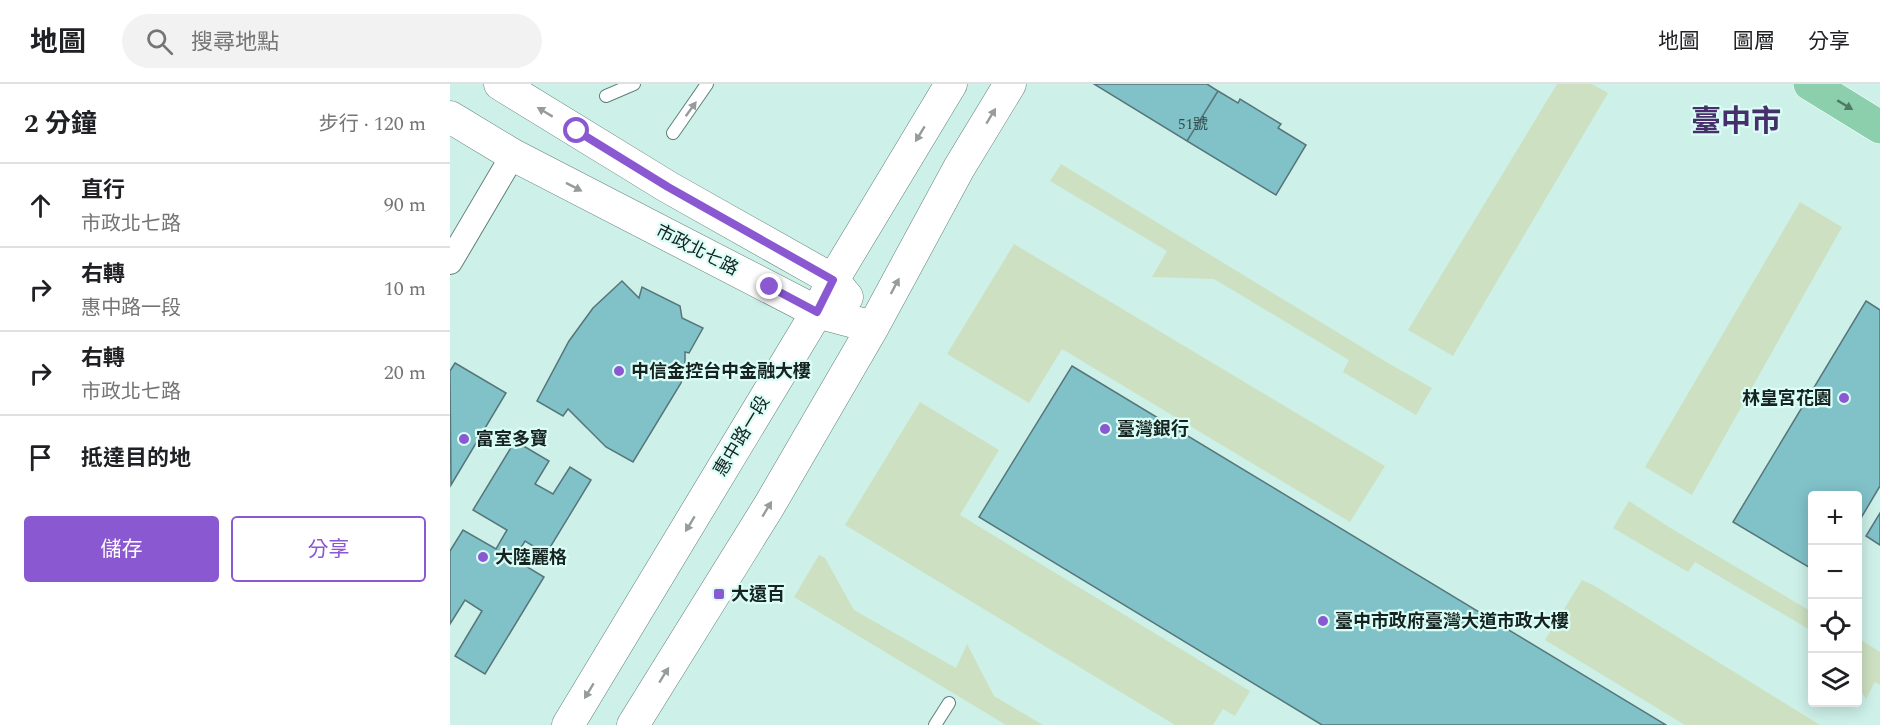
<!DOCTYPE html>
<html lang="zh-TW">
<head>
<meta charset="utf-8">
<style>
	body { margin:0; font-family:Spectral,"Noto Sans TC",serif; background:#f2f2f2; color:#202124 }
	.controls { position:absolute; right:18px; bottom:18px; display:grid; overflow:hidden; border-radius:6px; box-shadow:0 3px 15px #0003 }
	.controls button { width:54px; height:54px; display:grid; place-items:center; padding:0; border:0; border-bottom:2px solid #e0e0e0; background:#fff; color:#202124; font:30px sans-serif }
	.stop { position:absolute; width:18px; height:18px; margin:-14px; border:4px solid #8a59d2; border-radius:50%; background:#fff }
	.stop.end { background:#8a59d2; border-color:#fff; box-shadow:0 2px 6px #0008 }
	.list { margin:0; padding:0; list-style:none }
	h2 { display:flex; justify-content:space-between; align-items:center; height:78px; margin:0; padding:0 24px; font-size:26px }
	h2 small { font-size:20px; font-weight:400; color:#757577 }
	.list li { display:grid; grid-template-columns:39px 1fr auto; gap:18px; align-items:center; box-sizing:border-box; height:84px; padding:0 24px; border-top:2px solid #e0e0e0 }
	.list b { display:block; font-size:22px; white-space:nowrap }
	.list p { margin:0; font-size:20px; white-space:nowrap; color:#757577 }
	.list em { font-size:20px; font-style:normal; color:#757577 }
	.actions { display:flex; gap:12px; padding:18px 24px }
	.actions a { flex:1; padding:14px 0; border:2px solid #8a59d2; border-radius:6px; text-align:center; font-size:21px; color:#8a59d2 }
	.actions .main { background:#8a59d2; color:#fff }
	.icon { flex:none; width:33px; height:33px; fill:none; stroke:currentColor; stroke-width:2; stroke-linecap:round; stroke-linejoin:round }
	.map { position:relative; flex:none; width:1430px; height:641px; overflow:hidden }
	header { display:flex; align-items:center; gap:36px; box-sizing:border-box; height:84px; padding:0 30px; background:#fff; border-bottom:2px solid #e0e0e0 }
	header strong { font-size:28px }
	nav { display:flex; gap:33px; margin-inline-start:auto; font-size:21px }
	.search { width:420px; height:54px; background:#f2f2f2; display:flex; align-items:center; gap:15px; box-sizing:border-box; padding:0 21px; border-radius:33px; color:#757577; font-size:22px }
	main { display:flex }
	aside { flex:1; background:#fff }
	.map>svg:first-child { display:block }
	.green { fill:#cde1c2 }
	.building { fill:#81c2c9; stroke:#56767a; stroke-width:1.5 }
	.lines { fill:none; stroke-linecap:round; stroke-linejoin:round }
	.service-casing { stroke:#608079; stroke-width:14 }
	.minor-casing { stroke:#608079; stroke-width:26 }
	.tertiary-casing { stroke:#608079; stroke-width:33 }
	.primary-casing { stroke:#fff; stroke-width:34 }
	.service { stroke:#fff; stroke-width:12 }
	.minor { stroke:#fff; stroke-width:24 }
	.tertiary { stroke:#fff; stroke-width:32 }
	.primary { stroke:#8bcfad; stroke-width:33 }
	.oneway { fill:#507966 }
	.oneway2 { fill:#969c9b }
	.route { stroke:#8a59d2; stroke-width:8 }
	.poi-dot { fill:#8a59d2; stroke:#dafdf6; stroke-width:2 }
	.labels { text-anchor:middle; dominant-baseline:central; stroke-width:4.5; stroke-linejoin:round; paint-order:stroke }
	.number-label { font-size:15px; fill:#314b4a }
	.street-label { font-size:18px; fill:#162320; stroke:#dafdf6 }
	.poi-label { font-size:18px; font-weight:bold; fill:#162320; stroke:#dafdf6; text-anchor:start }
	.town-label { font-size:30px; font-weight:bold; fill:#462f6a; stroke:#dafdf6 }
</style>
</head>
<body>
<header>
<strong>地圖</strong>
<div class="search"><svg class="icon" aria-label="search" viewBox="0 0 24 24"><circle cx="10" cy="10" r="6"/><path d="M15 15l6 6"/></svg>搜尋地點</div>
<nav><a>地圖</a><a>圖層</a><a>分享</a></nav>
</header>
<main>
<aside>
<h2>2 分鐘<small>步行 · 120 m</small></h2>
<ul class="list">
<li><svg class="icon" aria-label="ahead" viewBox="0 0 24 24"><path d="M12 20V5M6 11l6-6 6 6"/></svg><div><b>直行</b><p>市政北七路</p></div><em>90 m</em></li>
<li><svg class="icon" aria-label="right" viewBox="0 0 24 24"><path d="M7 20v-9h11M14 6l5 5-5 5"/></svg><div><b>右轉</b><p>惠中路一段</p></div><em>10 m</em></li>
<li><svg class="icon" aria-label="right" viewBox="0 0 24 24"><path d="M7 20v-9h11M14 6l5 5-5 5"/></svg><div><b>右轉</b><p>市政北七路</p></div><em>20 m</em></li>
<li><svg class="icon" aria-label="arrive" viewBox="0 0 24 24"><path d="M6 21V4h12l-3 4 3 4H6"/></svg><div><b>抵達目的地</b></div></li>
</ul>
<div class="actions"><a class="main">儲存</a><a>分享</a></div>
</aside>
<div class="map">
<svg width="1430" height="641" viewBox="0 0 1430 641">
	<rect width="100%" height="100%" fill="#cdf0e9"/>
	<path class="green" d="M1107 0H1142L1158 9 1003 272 958 246Z
		M611 80 938 279 982 304 966 331 893 288 899 276 764 195 702 193 717 167 600 97Z
		M1350 118 1392 143 1242 411 1195 383Z
		M564 160 935 382 900 438 612 265 579 319 497 270Z
		M470 318 549 366 510 431 800 607 785 632 773 625 763 641H725L395 441Z
		M1179 417 1222 445 1362 528V547L1245 478 1238 488 1163 444Z
		M369 471 375 474 404 526 506 584 517 560 544 612 593 641H556L344 513Z
		M1132 496 1145 502 1370 641H1235L1095 556Z
		M1408 554 1430 568V601L1425 598 1416 615 1408 603Z"/>
	<path class="building" d="M644 0H757L768 7 737 57Z
		M768 7 788 19 790 15 831 40 828 44 856 61 826 111 737 57Z
		M172 197 189 214 192 203 230 222 232 234 253 244 239 269 235 268V285L231 299 183 378 156 363 118 325 113 332 87 317 119 257 143 224Z
		M1416 217 1430 226V402L1408 439V412H1362V485L1283 438Z
		M5 279 56 309 1 401 0 287Z
		M622 282 1216 641H872L529 433Z
		M65 357 99 377 85 400 103 410 120 383 141 396 96 470 75 457 64 475 94 493 35 590 5 572 32 527 15 516 0 540V467L13 446 46 465 57 446 23 426Z
		M1430 429V461L1416 452Z"/>
	<g class="lines">
		<g class="service-casing">
			<path id="service" d="M156 12 184 0
				M223 49 257 0
				M485 641 499 619"/>
		</g>
		<g class="minor-casing">
			<path id="minor" d="M0 178 63 71"/>
		</g>
		<g class="tertiary-casing">
			<path id="tertiary" d="M50 0 218 103 383 196 397 213
				M0 33 63 71 367 228 423 243
				M118 641 367 228 383 196 501 0
				M183 641 319 422 423 243 509 84 560 0"/>
		</g>
		<g class="primary-casing">
			<path id="primary" d="M1360 0 1430 43"/>
		</g>
		<use href="#service" class="service"/>
		<use href="#minor" class="minor"/>
		<use href="#tertiary" class="tertiary"/>
		<use href="#primary" class="primary"/>
	</g>
	<defs><path id="oneway-solid" d="M-6-.8H1V-3.2L6.5 0L1 3.2V.8H-6Z" transform="scale(1.5)"/></defs>
	<use class="oneway" href="#oneway-solid" transform="translate(1395 21) rotate(31)"/>
	<g class="oneway2">
		<use href="#oneway-solid" transform="translate(241 25) rotate(-54)"/>
		<use href="#oneway-solid" transform="translate(95 28) rotate(-149)"/>
		<use href="#oneway-solid" transform="translate(541 32) rotate(-59)"/>
		<use href="#oneway-solid" transform="translate(470 50) rotate(121)"/>
		<use href="#oneway-solid" transform="translate(124 103) rotate(27)"/>
		<use href="#oneway-solid" transform="translate(445 202) rotate(-62)"/>
		<use href="#oneway-solid" transform="translate(317 425) rotate(-59)"/>
		<use href="#oneway-solid" transform="translate(240 440) rotate(121)"/>
		<use href="#oneway-solid" transform="translate(214 591) rotate(-58)"/>
		<use href="#oneway-solid" transform="translate(139 607) rotate(121)"/>
	</g>
	<g class="lines">
		<path class="route" d="M127 47 218 103 383 196 367 228 320 203"/>
	</g>
	<g class="poi-dot">
		<circle cx="169" cy="287" r="6"/>
		<circle cx="1394" cy="314" r="6"/>
		<circle cx="655" cy="345" r="6"/>
		<circle cx="14" cy="355" r="6"/>
		<circle cx="33" cy="473" r="6"/>
		<rect x="263" y="504" width="12" height="12" rx="3"/>
		<circle cx="873" cy="537" r="6"/>
	</g>
	<g class="labels">
		<g class="number-label">
			<text x="743" y="40">51號</text>
		</g>
		<g class="street-label">
			<text transform="translate(247 166) rotate(27)">市政北七路</text>
			<text transform="translate(292 352) rotate(-59)">惠中路一段</text>
		</g>
		<g class="poi-label">
			<text x="181" y="287">中信金控台中金融大樓</text>
			<text x="1382" y="314" text-anchor="end">林皇宮花園</text>
			<text x="667" y="345">臺灣銀行</text>
			<text x="26" y="355">富室多寶</text>
			<text x="45" y="473">大陸麗格</text>
			<text x="281" y="510">大遠百</text>
			<text x="885" y="537">臺中市政府臺灣大道市政大樓</text>
		</g>
		<g class="town-label">
			<text x="1286" y="38">臺中市</text>
		</g>
	</g>
</svg>
<div class="controls">
<button>+</button>
<button>−</button>
<button><svg class="icon" aria-label="locate" viewBox="0 0 24 24"><circle cx="12" cy="12" r="6"/><path d="M12 2v4M12 18v4M2 12h4M18 12h4"/></svg></button>
<button><svg class="icon" aria-label="layers" viewBox="0 0 24 24"><path d="M12 4l9 5-9 5-9-5zM3 14l9 5 9-5"/></svg></button>
</div>
<div class="stop" style="left:127px;top:47px"></div>
<div class="stop end" style="left:320px;top:203px"></div>
</div>
</main>
</body>
</html>
